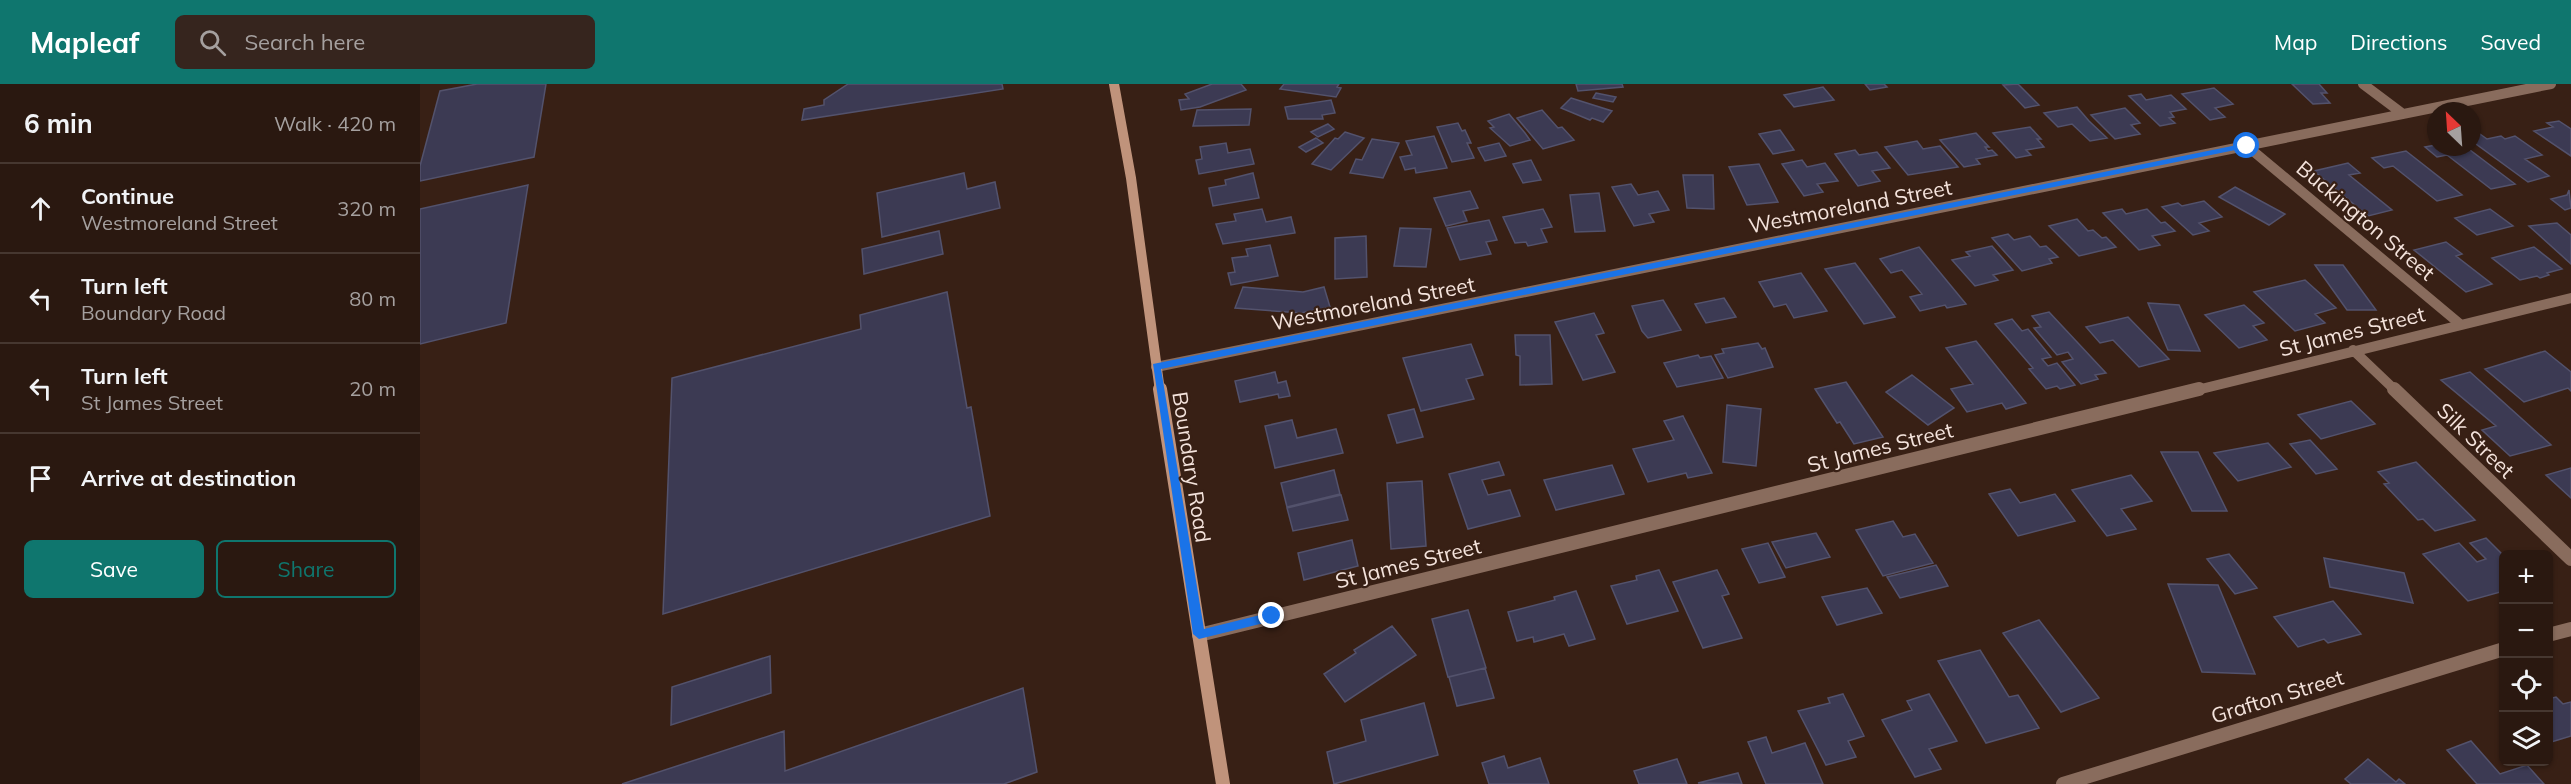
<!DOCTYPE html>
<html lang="en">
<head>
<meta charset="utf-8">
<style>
	body { margin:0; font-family:Mulish,sans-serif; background:#36251e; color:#f1f3f6 }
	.controls { position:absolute; right:18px; bottom:18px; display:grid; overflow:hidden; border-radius:9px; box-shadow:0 2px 4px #0004 }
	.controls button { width:54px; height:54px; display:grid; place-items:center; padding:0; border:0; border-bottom:2px solid #463730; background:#2a1810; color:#f1f3f6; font:30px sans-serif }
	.compass { position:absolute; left:2007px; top:18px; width:54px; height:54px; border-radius:50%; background:#2a1810; box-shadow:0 2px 4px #0004; rotate:335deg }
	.stop { position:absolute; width:18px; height:18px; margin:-14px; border:4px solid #1a73e8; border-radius:50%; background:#fff }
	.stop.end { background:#1a73e8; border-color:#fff; box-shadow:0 2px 6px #0008 }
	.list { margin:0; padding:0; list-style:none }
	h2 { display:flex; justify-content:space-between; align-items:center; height:78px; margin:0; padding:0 24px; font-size:26px }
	h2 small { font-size:20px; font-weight:400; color:#a5a09f }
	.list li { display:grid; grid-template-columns:39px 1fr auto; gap:18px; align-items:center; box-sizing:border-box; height:90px; padding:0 24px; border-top:2px solid #463730 }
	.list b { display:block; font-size:22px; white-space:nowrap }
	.list p { margin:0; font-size:20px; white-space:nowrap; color:#a5a09f }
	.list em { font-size:20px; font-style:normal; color:#a5a09f }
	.actions { display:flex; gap:12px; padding:18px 24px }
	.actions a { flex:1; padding:14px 0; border:2px solid #0f766e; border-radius:9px; text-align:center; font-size:21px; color:#0f766e }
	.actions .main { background:#0f766e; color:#fff }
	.icon { flex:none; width:33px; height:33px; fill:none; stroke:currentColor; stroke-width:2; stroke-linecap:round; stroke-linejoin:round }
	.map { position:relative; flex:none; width:2151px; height:700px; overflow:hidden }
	header { display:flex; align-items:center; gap:36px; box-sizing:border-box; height:84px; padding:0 30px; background:#0f766e; color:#fff }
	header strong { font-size:28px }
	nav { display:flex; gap:33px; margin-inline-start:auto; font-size:21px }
	.search { width:420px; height:54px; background:#36251e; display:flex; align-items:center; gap:15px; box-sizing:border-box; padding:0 21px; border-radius:9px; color:#a5a09f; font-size:22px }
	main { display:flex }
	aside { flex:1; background:#2a1810 }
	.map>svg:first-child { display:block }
	.building { fill:#3c3a53; stroke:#53526c; stroke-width:1.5 }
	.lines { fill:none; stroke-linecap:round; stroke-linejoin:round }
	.street-far1 { stroke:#896c5d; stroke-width:10 }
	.street { stroke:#896c5d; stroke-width:14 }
	.secondary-far1 { stroke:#c0937b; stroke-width:10 }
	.secondary { stroke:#c0937b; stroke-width:14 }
	.route { fill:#1a73e8 }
	.labels { text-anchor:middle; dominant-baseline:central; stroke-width:4.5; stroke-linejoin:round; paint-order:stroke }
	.street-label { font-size:21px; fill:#f4e3dc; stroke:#382015 }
</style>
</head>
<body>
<header>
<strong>Mapleaf</strong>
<div class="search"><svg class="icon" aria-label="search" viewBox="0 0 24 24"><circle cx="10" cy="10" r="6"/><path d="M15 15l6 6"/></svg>Search here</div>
<nav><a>Map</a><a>Directions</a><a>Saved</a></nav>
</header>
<main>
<aside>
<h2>6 min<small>Walk · 420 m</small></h2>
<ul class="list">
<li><svg class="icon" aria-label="ahead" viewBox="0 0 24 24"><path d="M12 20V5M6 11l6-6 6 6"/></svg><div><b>Continue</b><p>Westmoreland Street</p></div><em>320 m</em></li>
<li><svg class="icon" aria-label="left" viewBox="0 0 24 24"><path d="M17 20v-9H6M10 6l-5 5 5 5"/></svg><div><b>Turn left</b><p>Boundary Road</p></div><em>80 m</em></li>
<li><svg class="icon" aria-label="left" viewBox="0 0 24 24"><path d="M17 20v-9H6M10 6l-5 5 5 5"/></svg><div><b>Turn left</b><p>St James Street</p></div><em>20 m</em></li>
<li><svg class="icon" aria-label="arrive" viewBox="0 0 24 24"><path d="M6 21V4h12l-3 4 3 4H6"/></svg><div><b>Arrive at destination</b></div></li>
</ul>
<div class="actions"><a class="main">Save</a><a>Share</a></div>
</aside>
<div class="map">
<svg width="2151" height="700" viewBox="0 0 2151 700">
	<rect width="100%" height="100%" fill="#382015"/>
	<path class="building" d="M57 0H126L114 73 0 97V82L20 7Z
		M428 0H582L583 5 382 36 384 25 404 21V16Z
		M792 0H821L826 6 780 23 761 26 759 16 769 15 765 10Z
		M864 0H919L917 3 921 4 916 13 860 5Z
		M1156 0H1202L1203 3 1158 7Z
		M1445 0H1464L1467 3 1450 6Z
		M1598 0 1619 21 1605 24 1583 1Z
		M1872 0H1899L1907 9H1901L1910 19 1893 20Z
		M1403 3 1414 16 1374 23 1364 11Z
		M1794 4 1813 20 1795 24 1805 33 1790 36 1762 10Z
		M1176 9 1196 13 1193 18 1173 14Z
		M1721 10 1726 16 1751 11 1766 25 1750 28 1754 33 1749 34 1755 39 1740 42 1709 12Z
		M1151 14 1192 27 1183 38 1172 34 1170 36 1141 24Z
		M911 16 915 29 902 31 903 35H868L865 23Z
		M1657 23 1669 37 1687 54 1670 57 1652 40 1638 43 1624 29Z
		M1705 24 1720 39 1711 41 1720 50 1695 55 1671 31Z
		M831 25 829 41 773 42 777 26Z
		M1122 26 1138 44 1142 43 1154 56 1123 65 1097 34Z
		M1089 30 1105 49 1110 56 1090 62 1070 44 1074 43 1068 37Z
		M2139 37 2151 45V72L2114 47 2133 43 2127 39Z
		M1038 39 1042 47 1045 46 1051 59H1047L1054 74 1032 78 1017 43Z
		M908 40 914 45 898 53 891 48Z
		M1610 43 1621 55H1617L1624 63 1606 66 1611 71 1596 74 1573 49Z
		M1360 46 1374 66 1353 70 1339 50Z
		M925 48 944 54 911 86 892 80 915 54 918 55Z
		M1556 49 1569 63H1565L1568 67 1572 66 1577 71 1556 75 1560 80 1544 83 1520 56Z
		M2060 50 2067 55 2081 52 2085 55 2095 52 2122 71 2105 75 2129 92 2108 98 2052 57V52Z
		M1014 52 1027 84 996 89 995 84 985 86 980 73 992 71 986 57Z
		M896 54 903 59 886 68 879 63Z
		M952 55 979 59 963 94 930 89 936 75 942 76Z
		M1497 57 1503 65 1520 62 1538 83 1488 91 1465 63Z
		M806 59 808 69 830 65 834 80 779 90 776 76 782 75 780 63Z
		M1079 59 1086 72 1065 77 1058 64Z
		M2016 61V63H2046L2095 100 2071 105 2027 71 2017 73 2005 63Z
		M1435 66 1439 71 1457 68 1470 84 1452 87 1460 97 1438 102 1415 70Z
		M1986 67 2042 111 2017 117 1973 82 1964 84 1952 74Z
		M1111 76 1121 96 1103 99 1093 80Z
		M1382 76 1387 83 1405 79 1418 97 1397 100 1403 108 1384 112 1362 80Z
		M1928 79 1940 89 1929 91 1972 126 1948 132 1894 87Z
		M1339 80 1358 118 1327 121 1309 83Z
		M544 89 547 105 575 98 580 124 462 153 457 109Z
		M833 89 839 114 793 122 789 104 806 101 805 96Z
		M1263 91H1293L1294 125 1267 124Z
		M1211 100 1218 111 1238 107 1249 126 1229 130 1234 138 1214 142 1192 103Z
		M108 101 86 239 0 260V125Z
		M1815 103 1865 130 1849 141 1799 113Z
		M2149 106 2151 124 2145 126 2131 115 2147 111Z
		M1050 107 1058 124 1043 127 1047 137 1026 142 1014 114Z
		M1179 109 1185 147 1155 148 1150 111Z
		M1784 117 1802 133 1779 139 1789 147 1773 151 1742 123 1758 119 1762 122Z
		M842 125 846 138 871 133 875 149 803 160 796 140 816 137 814 130Z
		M1123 125 1132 143 1121 145 1127 158 1108 162 1106 158 1095 159 1083 133Z
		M1702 125 1706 130 1727 125 1741 139 1745 138 1755 147 1732 152 1740 161 1719 166 1683 129Z
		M2070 125 2093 142 2057 151 2035 134Z
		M1657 135 1668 147 1673 146 1682 154 1686 153 1696 163 1659 172 1629 142Z
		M1069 136 1077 156 1066 158 1071 170 1040 176 1027 144Z
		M2137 139 2151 151V180L2109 142Z
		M980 144 1011 145 1006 183 974 182Z
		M519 147 523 170 444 190 442 165Z
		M1588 150 1594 156 1610 152 1620 163 1626 162 1638 173 1629 175 1632 179 1602 187 1572 154Z
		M946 152 947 193 915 195V154Z
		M2026 158 2042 170 2036 172 2072 200 2046 208 1994 166Z
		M850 161 858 192 811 201 808 189 815 188 812 174 828 172 826 165Z
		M1572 162 1593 186 1573 191 1578 196 1555 202 1532 176 1550 172 1546 168Z
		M1499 163 1546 220 1527 224 1525 221 1500 227 1490 213 1502 210 1482 186 1471 189 1460 175Z
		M2114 163 2142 185 2127 189 2129 191 2120 194 2117 192 2100 196 2072 174Z
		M1435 179 1475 233 1444 240 1405 185Z
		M1895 181H1923L1956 226H1927Z
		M1381 189 1407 227 1374 234 1366 220 1354 223 1339 198Z
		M1885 196 1916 224 1895 230 1905 239 1875 247 1834 208Z
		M823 203 883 208 904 203 910 223 881 229 815 224Z
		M527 208 547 324 551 323 570 432 243 530 252 294 441 245 440 231Z
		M1304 214 1316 233 1286 239 1275 220Z
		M1243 216 1261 246 1228 254 1222 247 1212 222Z
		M1728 219 1759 221 1780 267 1748 266Z
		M1824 221 1844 239 1833 242 1847 256 1819 264 1785 231Z
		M1629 228 1686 289 1675 291 1678 295 1661 300 1642 278 1653 275 1648 268 1637 271 1614 244 1621 243 1612 232Z
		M1174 229 1184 249 1176 251 1195 288 1163 296 1135 238Z
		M1708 233 1749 275 1719 283 1693 256 1680 259 1666 243Z
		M1592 235 1602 247 1608 245 1631 273 1622 275 1628 282 1637 279 1655 301 1640 305 1637 302 1626 305 1609 285 1613 284 1575 240Z
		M1095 251H1130L1132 300 1100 301V272L1096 271Z
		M1556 257 1606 319 1586 325 1582 319 1547 328 1531 305 1553 300 1526 264Z
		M1338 259 1342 265 1345 264 1353 283 1308 294 1295 271 1304 269 1302 265Z
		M1051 260 1063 291 1046 295 1054 315 1001 327 983 274Z
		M2125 267 2151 288V307L2148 304 2104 318 2065 285Z
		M1278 271 1280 274 1291 272 1303 294 1257 303 1244 279Z
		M855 288 858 299 866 297 870 312 859 314 858 310 820 318 815 297Z
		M2050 288 2131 361 2090 372 2062 346 2076 342 2021 296Z
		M1492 291 1534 324 1508 341 1466 308Z
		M1426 298 1463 353 1434 360 1420 338 1417 339 1395 305Z
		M1931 317 1955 340 1901 355 1878 331Z
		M1307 321 1341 325 1336 382 1303 378Z
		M994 325 1003 353 977 359 968 331Z
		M1263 332 1292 389 1268 394 1266 389 1228 398 1213 365 1254 356 1244 337Z
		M872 336 877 354 916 345 923 369 855 384 845 342Z
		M1890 356 1917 385 1896 390 1870 360Z
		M1848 359 1871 383 1818 397 1794 369Z
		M1741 368H1778L1807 427H1772Z
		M1079 378 1084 391 1062 396 1068 411 1090 406 1100 432 1048 445 1029 390Z
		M1996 378 2055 436 2015 447 2003 435 1998 436 1964 400 1969 399 1958 388Z
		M1192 381 1204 410 1136 426 1124 396Z
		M2151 384V414L2126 391Z
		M914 386 920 410 867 423 861 399Z
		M1711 391 1732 417 1701 425 1716 445 1687 452 1652 406Z
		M1002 397 1006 462 971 465 967 399Z
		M1590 405 1600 419 1635 410 1655 437 1598 452 1569 410Z
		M921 411 928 436 873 447 867 424Z
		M1473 437 1483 453 1495 450 1513 479 1463 492 1436 446Z
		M1396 449 1410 473 1366 484 1352 458Z
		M2066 454 2084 472V507L2048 517 2003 470 2039 459 2057 478 2066 475 2050 459Z
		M932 456 938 482 884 496 878 469Z
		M1348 459 1365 493 1339 499 1322 465Z
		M1809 470 1837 504 1815 510 1787 475Z
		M1904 474 1984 489 1993 519 1910 503Z
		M1516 481 1528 502 1480 514 1467 493Z
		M1239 486 1258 527 1207 540 1191 502 1217 496 1216 492Z
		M1297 486 1309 510 1302 512 1322 554 1283 564 1253 498Z
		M1748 500 1798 501 1835 590 1782 588Z
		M1447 504 1462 529 1417 541 1402 513Z
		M1156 507 1175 555 1149 562 1144 550 1114 558 1113 553 1097 557 1088 528 1135 516 1134 513Z
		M1913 517 1941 550 1908 559 1904 555 1878 563 1854 533Z
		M1048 526 1066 584 1028 593 1012 535Z
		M1619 536 1679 614 1641 628 1583 549Z
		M972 542 996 571 925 618 904 590 936 569 934 566Z
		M1560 566 1589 613 1598 611 1619 644 1566 659 1518 577Z
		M350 572 351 609 251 641 252 603Z
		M1065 584 1074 614 1037 622 1029 593Z
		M603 604 617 688 584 700H202L364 647 365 687Z
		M1423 610 1444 652 1428 657 1436 673 1406 681 1378 627 1410 619 1408 614Z
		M1509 610 1537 657 1509 665 1521 685 1495 693 1462 636 1492 626 1487 617Z
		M2136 613 2143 620 2151 618V652L2128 659V615Z
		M1004 619 1018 671 914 700 907 668 946 657 941 636Z
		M1346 653 1352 669 1385 659 1403 700H1346L1328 658Z
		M2051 657 2080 690 2107 681 2124 700H2057L2027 666Z
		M1084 672 1088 684 1120 674 1129 700H1069L1062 679Z
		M1257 675 1267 700H1219L1214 687Z
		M1948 675 1976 698 1979 695 1985 700H1931L1925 695Z
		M1318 689 1322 700 1278 699Z"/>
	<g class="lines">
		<path class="street-far1" d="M1943 0 1983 30
			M1827 62 2040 240
			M1933 266 1976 307
			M736 283 2131 0
			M1773 307 2151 214"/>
		<path class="street" d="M1974 305 2151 475
			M779 551 1779 305
			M2128 551 2151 545
			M1643 700 2084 565"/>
		<path class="secondary-far1" d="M694 0 711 94 740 307"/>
		<path class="secondary" d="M740 305 803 700"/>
	</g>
	<path class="route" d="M1827 59 1830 60V63L741 285 784 545 852 528 857 532 852 537 779 555 773 550 733 280Z"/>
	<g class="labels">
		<g class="street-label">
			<text transform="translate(1430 122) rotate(-11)">Westmoreland Street</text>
			<text transform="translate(1946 136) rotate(40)">Buckington Street</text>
			<text transform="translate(953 219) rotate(-11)">Westmoreland Street</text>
			<text transform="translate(1932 247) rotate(-14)">St James Street</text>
			<text transform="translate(2056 356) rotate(44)">Silk Street</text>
			<text transform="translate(1460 363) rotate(-14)">St James Street</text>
			<text transform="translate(772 383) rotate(81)">Boundary Road</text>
			<text transform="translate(988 479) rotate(-14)">St James Street</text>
			<text transform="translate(1857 612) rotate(-17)">Grafton Street</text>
		</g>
	</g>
</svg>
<div class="controls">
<button>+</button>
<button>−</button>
<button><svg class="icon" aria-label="locate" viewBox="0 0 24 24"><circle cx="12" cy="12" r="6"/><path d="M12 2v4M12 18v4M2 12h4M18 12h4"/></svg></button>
<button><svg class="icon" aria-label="layers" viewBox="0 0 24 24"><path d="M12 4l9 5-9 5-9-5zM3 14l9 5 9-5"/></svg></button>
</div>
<svg class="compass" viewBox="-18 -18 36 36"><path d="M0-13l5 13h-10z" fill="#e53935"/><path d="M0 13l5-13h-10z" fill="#a5a09f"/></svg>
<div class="stop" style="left:1827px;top:62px"></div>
<div class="stop end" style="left:852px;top:532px"></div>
</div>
</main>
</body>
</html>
